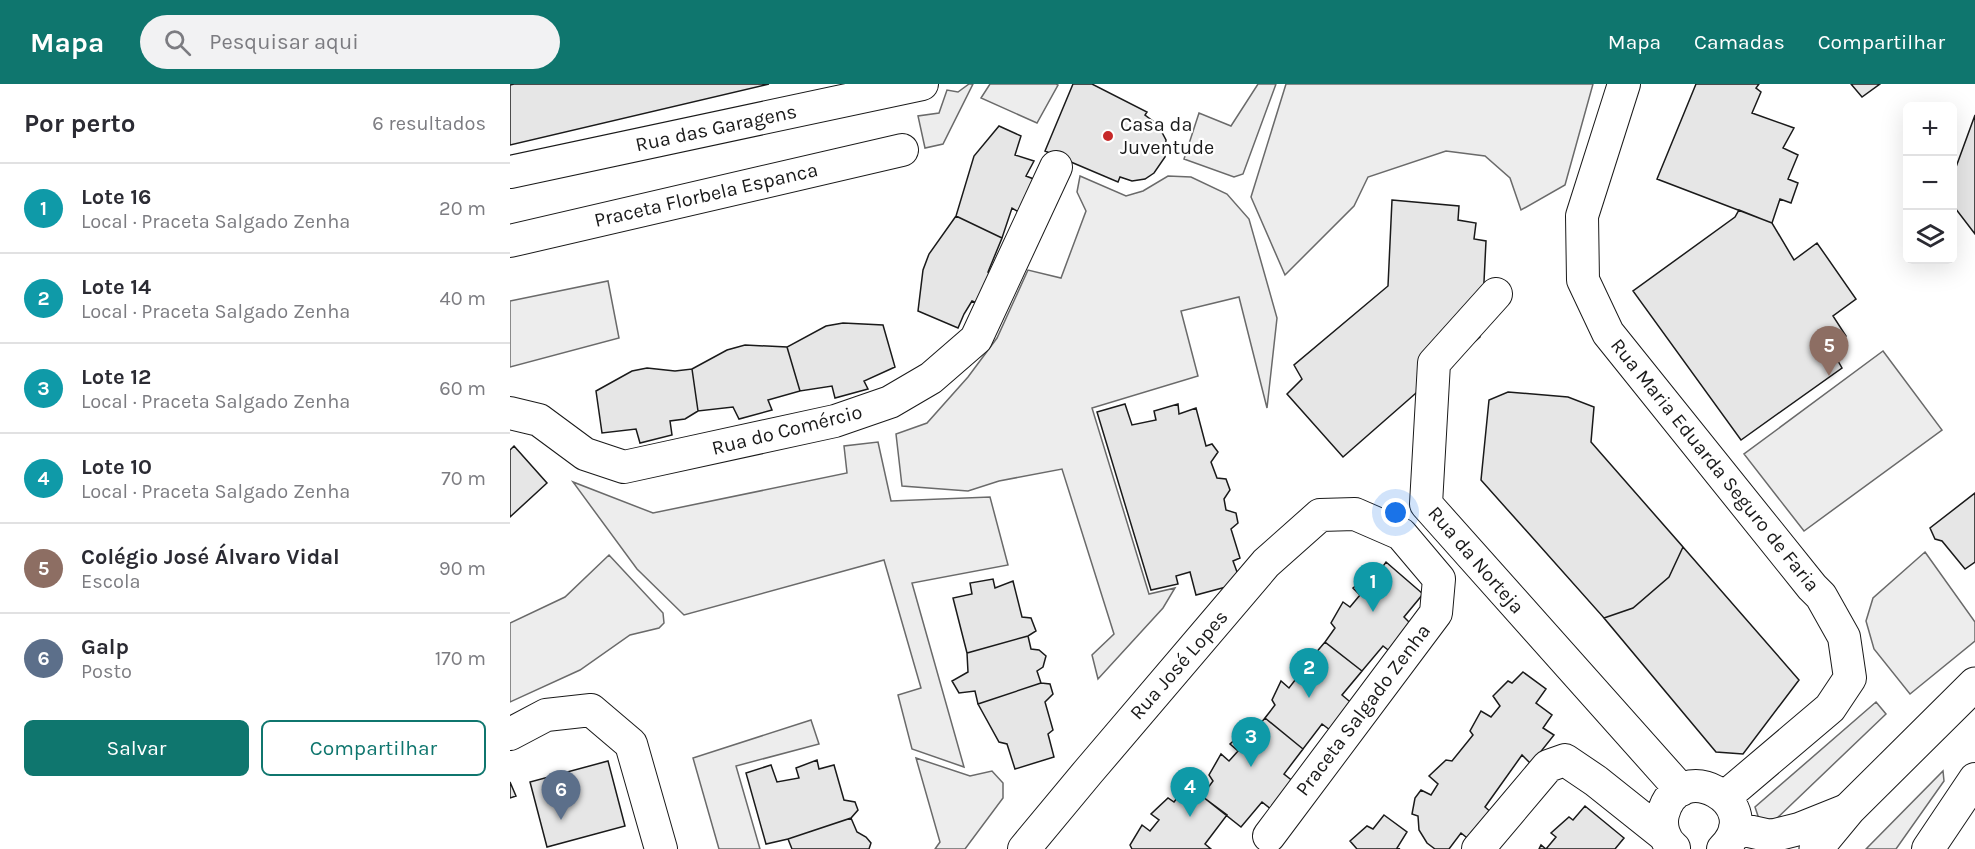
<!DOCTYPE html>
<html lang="pt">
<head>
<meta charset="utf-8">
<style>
	body { margin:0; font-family:Karla,sans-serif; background:#f2f2f3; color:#2b2b33 }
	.controls { position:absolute; right:18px; top:18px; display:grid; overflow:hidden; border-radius:9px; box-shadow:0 6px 24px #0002 }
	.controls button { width:54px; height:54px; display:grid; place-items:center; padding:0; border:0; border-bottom:2px solid #e1e1e2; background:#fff; color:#2b2b33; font:30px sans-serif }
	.you { position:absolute; left:886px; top:429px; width:21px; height:21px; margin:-15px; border:4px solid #fff; border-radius:50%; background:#1a73e8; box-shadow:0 0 0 9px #1a73e833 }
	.badge { display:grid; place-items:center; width:39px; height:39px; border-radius:50%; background:#0f766e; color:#fff; font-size:20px; font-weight:700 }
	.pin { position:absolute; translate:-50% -50px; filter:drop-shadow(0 2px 3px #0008) }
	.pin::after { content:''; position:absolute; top:32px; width:21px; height:18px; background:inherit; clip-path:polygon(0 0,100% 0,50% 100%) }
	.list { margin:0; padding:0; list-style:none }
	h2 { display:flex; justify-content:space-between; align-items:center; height:78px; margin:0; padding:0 24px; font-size:26px }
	h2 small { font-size:20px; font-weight:400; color:#7c7c81 }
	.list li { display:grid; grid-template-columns:39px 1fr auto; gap:18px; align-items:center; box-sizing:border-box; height:90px; padding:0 24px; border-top:2px solid #e1e1e2 }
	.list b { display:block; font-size:22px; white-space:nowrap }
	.list p { margin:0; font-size:20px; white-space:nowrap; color:#7c7c81 }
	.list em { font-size:20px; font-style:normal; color:#7c7c81 }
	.actions { display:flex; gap:12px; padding:18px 24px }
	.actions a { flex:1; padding:14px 0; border:2px solid #0f766e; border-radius:9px; text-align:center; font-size:21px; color:#0f766e }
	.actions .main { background:#0f766e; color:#fff }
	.icon { flex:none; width:33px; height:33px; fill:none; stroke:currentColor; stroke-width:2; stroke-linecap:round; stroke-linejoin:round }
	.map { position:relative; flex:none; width:1465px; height:765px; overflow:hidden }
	header { display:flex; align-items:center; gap:36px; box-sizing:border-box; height:84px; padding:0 30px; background:#0f766e; color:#fff }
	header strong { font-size:28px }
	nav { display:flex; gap:33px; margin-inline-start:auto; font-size:21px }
	.search { width:420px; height:54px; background:#f2f2f3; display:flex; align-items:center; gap:15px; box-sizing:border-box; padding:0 21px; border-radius:33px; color:#7c7c81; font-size:22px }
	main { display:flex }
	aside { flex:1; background:#fff }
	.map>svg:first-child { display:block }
	.green { fill:#ededed; stroke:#6a6a6a; stroke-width:1.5 }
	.building { fill:#e6e6e6; stroke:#1a1a1a; stroke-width:1.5 }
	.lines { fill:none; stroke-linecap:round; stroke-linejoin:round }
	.minor-casing { stroke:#1a1a1a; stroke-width:34 }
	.primary-casing { stroke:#1a1a1a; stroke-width:35 }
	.minor { stroke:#fff; stroke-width:32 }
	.primary { stroke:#fff; stroke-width:33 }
	.poi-dot { fill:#c62828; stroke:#fff; stroke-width:2 }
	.labels { text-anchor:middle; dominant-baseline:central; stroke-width:4.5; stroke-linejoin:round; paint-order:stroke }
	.poi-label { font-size:20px; fill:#1a1a1a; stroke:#fff; text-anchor:start }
	.street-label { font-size:20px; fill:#1a1a1a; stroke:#fff }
</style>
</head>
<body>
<header>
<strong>Mapa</strong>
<div class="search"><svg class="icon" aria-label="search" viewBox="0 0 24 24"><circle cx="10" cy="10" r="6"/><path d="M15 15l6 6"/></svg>Pesquisar aqui</div>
<nav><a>Mapa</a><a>Camadas</a><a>Compartilhar</a></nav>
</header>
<main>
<aside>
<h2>Por perto<small>6 resultados</small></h2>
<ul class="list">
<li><span class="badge" style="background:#0f9aa8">1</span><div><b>Lote 16</b><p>Local · Praceta Salgado Zenha</p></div><em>20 m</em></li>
<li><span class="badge" style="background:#0f9aa8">2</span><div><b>Lote 14</b><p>Local · Praceta Salgado Zenha</p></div><em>40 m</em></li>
<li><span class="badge" style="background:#0f9aa8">3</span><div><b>Lote 12</b><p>Local · Praceta Salgado Zenha</p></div><em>60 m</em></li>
<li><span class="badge" style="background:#0f9aa8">4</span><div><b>Lote 10</b><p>Local · Praceta Salgado Zenha</p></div><em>70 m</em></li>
<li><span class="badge" style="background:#8d6e63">5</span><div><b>Colégio José Álvaro Vidal</b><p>Escola</p></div><em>90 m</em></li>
<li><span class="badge" style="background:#5c6f8a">6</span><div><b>Galp</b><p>Posto</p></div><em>170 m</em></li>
</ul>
<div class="actions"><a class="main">Salvar</a><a>Compartilhar</a></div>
</aside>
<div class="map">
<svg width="1465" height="765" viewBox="0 0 1465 765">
	<rect width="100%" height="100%" fill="#fff"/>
	<path class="green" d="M459 0H463L433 60 415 64 408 32 429 29 437 6 448 8Z
		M480 0H546L548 1 527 39 471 14Z
		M748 0H766L733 90 724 93 674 75 689 29 721 42Z
		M776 0H1083L1055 101 1011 126 1000 94 975 72 936 67 858 93 844 122 775 191 741 113Z
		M570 92 616 112 633 107 658 92 681 93 717 110 739 135 767 234 757 324 729 213 671 227 688 292 582 324 639 510 665 504 653 524 588 595 582 571 604 550 552 385 489 397 458 407 392 402 386 350 417 339 458 293 487 254 518 186 551 194 576 127 567 108Z
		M98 197 109 254 0 283V217Z
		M1373 267 1432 346 1294 447 1234 370Z
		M368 358 381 417 480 413 498 481 402 499 454 683 402 665 388 611 411 604 374 476 174 531 127 485 63 398 143 429 337 389 334 362Z
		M1415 468 1465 538V557L1400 610 1364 565 1356 537 1363 514Z
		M99 471 153 529 154 539 149 544 120 551 70 586 0 618V539L55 513Z
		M1366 618 1376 630 1264 737 1249 735 1245 723Z
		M301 636 309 660 226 682 250 765H209L183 674Z
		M406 674 460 692 482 687 493 699V714L455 765H425L430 758Z
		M1433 687 1434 697 1386 765H1356Z"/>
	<path class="building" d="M4 0H259L0 61V1Z
		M563 0H582L637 28 635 31 648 41 656 56 655 73 644 89 635 95 622 97 610 93 608 98 535 67Z
		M1186 0H1249L1246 4 1251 8 1242 29 1284 44 1273 64 1288 71 1278 95 1288 99 1281 119 1270 115 1262 139 1147 95Z
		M1341 0H1370L1352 13Z
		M1465 31V150L1442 120V86L1446 83Z
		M489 42 511 52 505 71 524 77 516 92 529 97 512 130 502 124 492 154 446 132 464 72Z
		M882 116 949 122 948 136 966 139 964 155 976 157 973 218 966 225 970 253 833 373 777 310 792 295 784 281 878 202Z
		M1229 126 1262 139 1284 176 1307 159 1346 215 1323 232 1336 252 1320 263 1332 284 1231 356 1123 207 1225 133Z
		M446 132 492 154 478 188 487 192 474 222 462 217 454 230 448 244 408 227 413 186 419 170Z
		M333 239 373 241 385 283 354 297 358 305 325 314 322 302 290 307 277 263 316 242Z
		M235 261 277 263 290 307 258 316 262 326 229 335 223 323 188 327 182 285 217 266Z
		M137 284 165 287 182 285 188 327 175 335 160 337 162 351 130 359 126 345 92 349 86 307 122 287Z
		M998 308 1058 313 1084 323 1081 358 1173 463 1159 493 1123 524 1094 534 971 396 979 316Z
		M615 320 622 341 646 336 644 327 668 320 669 330 686 324 696 362 702 360 708 368 701 378 707 394 716 395 720 406 714 415 716 426 726 429 728 439 721 445 730 474 723 477 731 499 686 511 680 488 666 492 668 500 641 506 587 328Z
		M4 362 37 399 0 433V366Z
		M1465 409V478L1455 485 1432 457 1425 455 1420 444Z
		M1173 463 1289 596 1233 670 1206 668 1094 534 1123 524 1159 493Z
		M876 478 913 510 894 533 902 541 882 569 873 562 852 587 815 558 825 544 821 539 833 518 840 523 850 511 843 504 860 490 864 495Z
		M483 495 485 504 503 497 512 533 521 534 526 547 518 552 457 569 443 514 462 510 460 499Z
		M518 552 521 565 529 566 536 572 533 583 527 587 531 599 468 620 465 607 449 609 442 597 458 588 457 569Z
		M815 558 852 587 832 611 845 622 824 649 812 640 793 665 755 634 765 621 762 616 771 597 779 604 789 591 782 583 799 568 804 571Z
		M1013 588 1036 605 1026 619 1042 631 1033 644 1044 651 1021 680 1012 671 975 723 983 730 961 757 951 749 939 765H925L917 759 909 746 908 732 902 730 905 714 911 706 921 711 928 700 919 692 936 676 942 677 963 651 960 647 971 627 981 633 990 622 983 612 998 597 1002 599Z
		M531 599 540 600 543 610 535 618 543 646 538 650 544 673 505 685 497 660 489 658 468 620Z
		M755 634 793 665 774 690 784 698 762 726 752 718 731 743 692 712 703 697 699 691 711 670 719 677 728 667 720 660 738 644 743 648Z
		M307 676 309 685 324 681 334 716 345 718 348 726 341 734 278 755 256 760 236 689 261 681 267 698 289 694 286 684Z
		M98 677 115 742 37 763 20 698Z
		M0 698 6 712 0 714Z
		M677 701 717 731 695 760 701 765H622L620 761 632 741 640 747 649 736 641 730 658 714 664 718Z
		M1075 722 1114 754 1105 765H1029L1031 761 1036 765 1046 753 1041 749 1059 733 1063 736Z
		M874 731 897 748 887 764 890 765H847L840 757 857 742 863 745Z
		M341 734 347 748 356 753 361 759 359 765H282L278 755Z"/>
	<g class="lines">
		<g class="minor-casing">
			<path id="minor" d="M1114 0 1072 132 1073 196 1098 249 1302 503 1311 512 1334 553 1340 594 1320 624 1215 713
				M0 88 412 0
				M0 157 392 66
				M986 210 924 279 916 420 1171 706
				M0 329 29 336 75 370 114 383 325 337 380 318 421 294 466 255 546 83
				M0 650 36 631 81 626 121 660 151 765
				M1225 744 1261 752 1289 745 1339 725
				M1164 764C1154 756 1150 742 1153 730 1168 670 1259 719 1213 765
				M514 765 578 688 756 479 810 431 845 430 891 450 929 495 926 529 759 752
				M968 765 1038 682 1055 676 1086 697 1155 752
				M1418 765 1465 695"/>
		</g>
		<g class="primary-casing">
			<path id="primary" d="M1306 765 1339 725 1465 600"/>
		</g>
		<use href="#minor" class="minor"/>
		<use href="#primary" class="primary"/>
	</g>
	<circle class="poi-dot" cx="598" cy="52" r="6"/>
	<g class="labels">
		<g class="poi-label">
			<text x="610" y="40">Casa da<tspan x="610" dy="23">Juventude</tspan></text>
		</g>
		<g class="street-label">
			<text transform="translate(206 44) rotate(-12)">Rua das Garagens</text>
			<text transform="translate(196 111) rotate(-13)">Praceta Florbela Espanca</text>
			<text transform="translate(277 346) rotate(-14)">Rua do Comércio</text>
			<text transform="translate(1205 381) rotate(51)">Rua Maria Eduarda Seguro de Faria</text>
			<text transform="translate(966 476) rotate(49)">Rua da Norteja</text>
			<text transform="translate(669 581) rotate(-49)">Rua José Lopes</text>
			<text transform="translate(853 626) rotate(-53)">Praceta Salgado Zenha</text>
		</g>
	</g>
</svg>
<div class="controls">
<button>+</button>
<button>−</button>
<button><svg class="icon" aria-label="layers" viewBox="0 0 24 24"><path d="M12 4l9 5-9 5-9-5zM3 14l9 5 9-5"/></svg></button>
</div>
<div class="you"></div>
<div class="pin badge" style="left:863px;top:528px;background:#0f9aa8">1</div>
<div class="pin badge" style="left:799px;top:614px;background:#0f9aa8">2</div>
<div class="pin badge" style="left:741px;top:683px;background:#0f9aa8">3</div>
<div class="pin badge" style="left:680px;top:733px;background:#0f9aa8">4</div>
<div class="pin badge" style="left:1319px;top:292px;background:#8d6e63">5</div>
<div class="pin badge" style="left:51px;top:736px;background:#5c6f8a">6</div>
</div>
</main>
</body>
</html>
